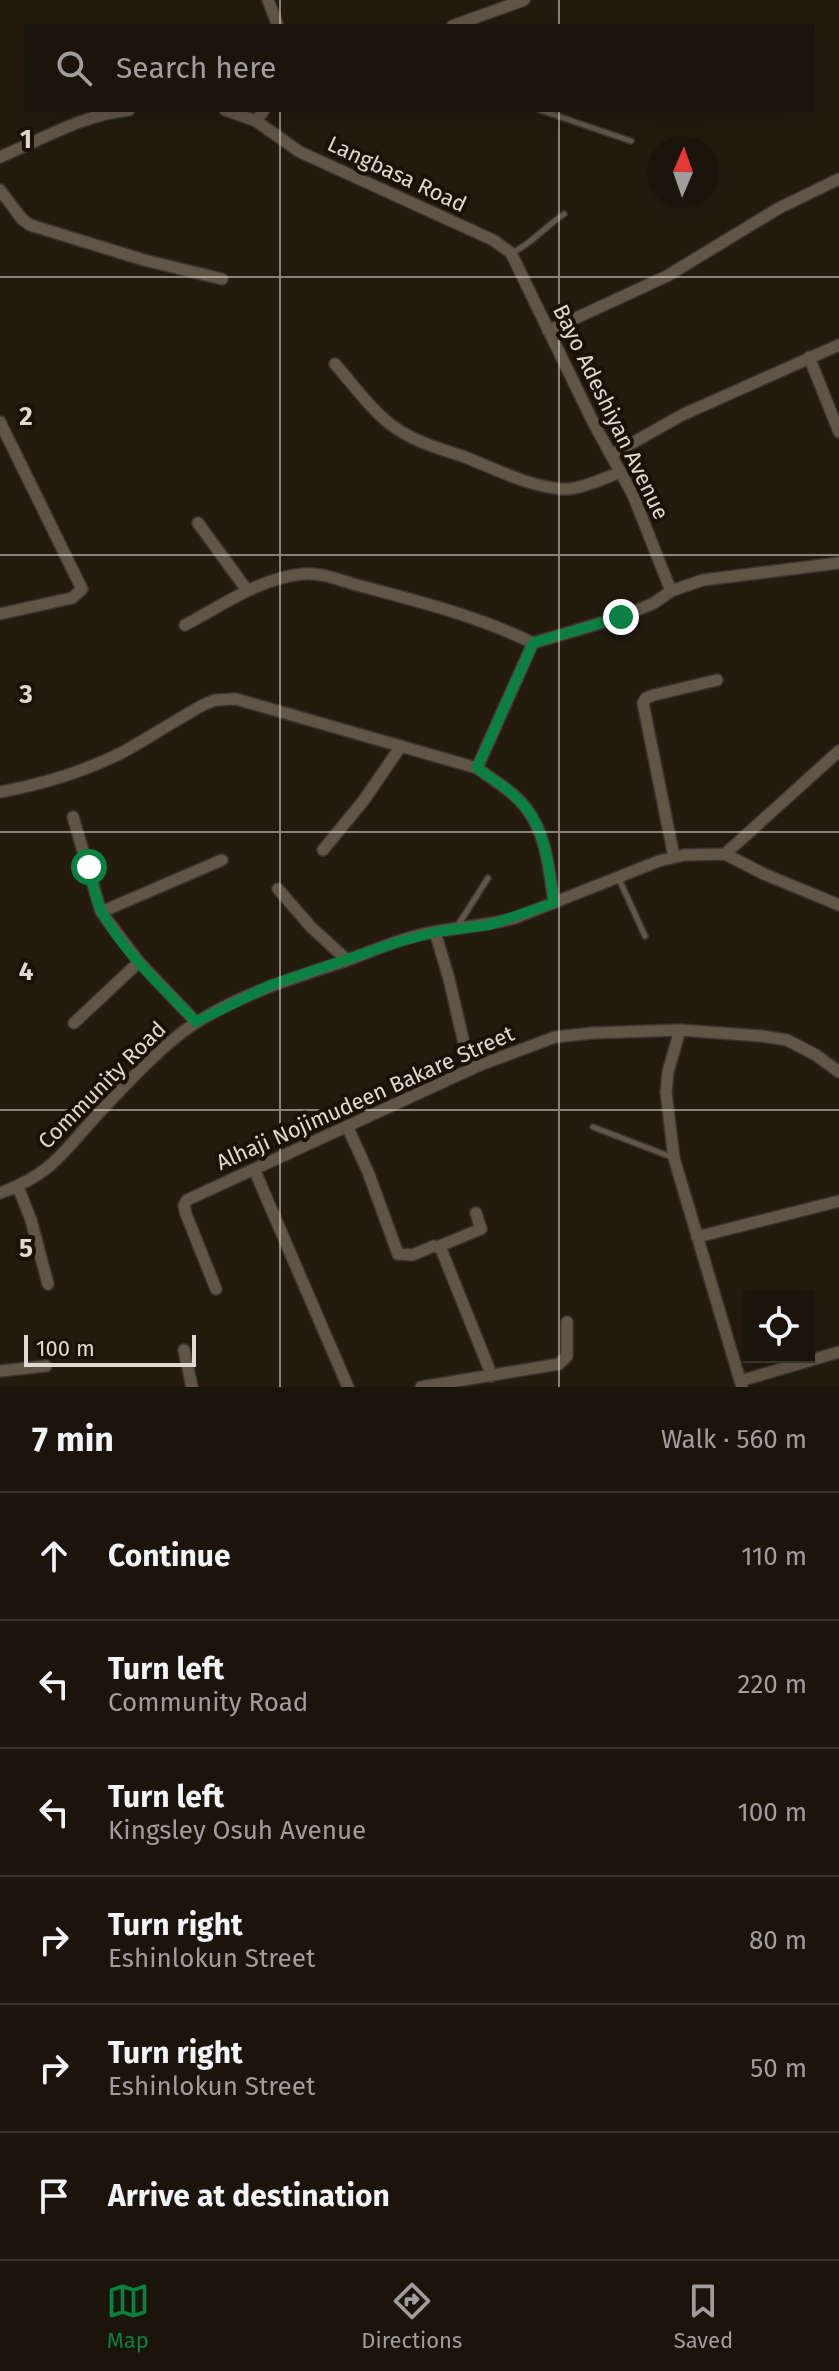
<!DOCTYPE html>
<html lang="en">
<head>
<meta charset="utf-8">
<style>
	body { margin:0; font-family:"Fira Sans",sans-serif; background:#241d13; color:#f1f3f6 }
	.controls { position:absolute; right:24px; bottom:24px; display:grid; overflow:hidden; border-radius:0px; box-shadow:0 8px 32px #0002 }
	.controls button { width:72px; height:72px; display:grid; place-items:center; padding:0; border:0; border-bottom:2px solid #39332b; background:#1b140a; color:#f1f3f6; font:40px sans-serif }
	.compass { position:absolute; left:647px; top:136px; width:72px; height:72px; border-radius:50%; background:#1b140a; box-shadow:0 8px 32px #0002; rotate:2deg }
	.scale { position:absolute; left:24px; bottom:20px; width:172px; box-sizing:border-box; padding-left:8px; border:4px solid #e0d9d1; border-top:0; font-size:22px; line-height:28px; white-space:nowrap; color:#e0d9d1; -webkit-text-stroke:6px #1b1106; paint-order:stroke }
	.stop { position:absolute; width:24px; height:24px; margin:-18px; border:6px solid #0b8043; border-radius:50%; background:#fff }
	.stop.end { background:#0b8043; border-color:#fff; box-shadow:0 2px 8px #0008 }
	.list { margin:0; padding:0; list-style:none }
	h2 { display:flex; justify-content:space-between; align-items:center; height:104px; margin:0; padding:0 32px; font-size:34px }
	h2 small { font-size:26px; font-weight:400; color:#a09e9c }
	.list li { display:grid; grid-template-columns:52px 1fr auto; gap:24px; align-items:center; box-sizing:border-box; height:128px; padding:0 32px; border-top:2px solid #39332b }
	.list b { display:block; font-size:30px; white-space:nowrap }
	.list p { margin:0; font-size:26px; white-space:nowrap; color:#a09e9c }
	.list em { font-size:26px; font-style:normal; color:#a09e9c }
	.icon { flex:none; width:44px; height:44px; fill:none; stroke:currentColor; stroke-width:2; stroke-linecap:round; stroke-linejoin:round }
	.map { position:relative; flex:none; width:839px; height:1387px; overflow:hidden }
	.search { position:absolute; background:#1b140a; box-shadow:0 8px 32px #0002; left:24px; right:24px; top:24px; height:88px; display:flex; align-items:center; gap:20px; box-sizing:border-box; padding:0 28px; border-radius:0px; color:#a09e9c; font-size:30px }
	.sheet { height:872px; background:#1b140a }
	nav { display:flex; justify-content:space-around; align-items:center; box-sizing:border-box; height:112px; border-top:2px solid #39332b; background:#1b140a; font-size:22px; color:#a09e9c }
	nav a { display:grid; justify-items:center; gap:4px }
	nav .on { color:#0b8043 }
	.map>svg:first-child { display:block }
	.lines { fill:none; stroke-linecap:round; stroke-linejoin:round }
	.service-casing { stroke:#3b342e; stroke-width:8 }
	.minor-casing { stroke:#3b342e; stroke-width:14 }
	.service { stroke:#615547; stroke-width:5 }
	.minor { stroke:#615547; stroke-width:11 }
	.route { stroke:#0b8043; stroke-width:10 }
	.grid { fill:none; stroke:#e0d9d1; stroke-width:2; stroke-opacity:0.55 }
	.labels { text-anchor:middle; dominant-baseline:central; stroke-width:8; stroke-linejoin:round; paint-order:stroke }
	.street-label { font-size:22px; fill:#e0d9d1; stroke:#1b1106 }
	.grid-label { font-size:26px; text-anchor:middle; font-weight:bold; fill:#e0d9d1; stroke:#1b1106; stroke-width:8; stroke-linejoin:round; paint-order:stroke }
</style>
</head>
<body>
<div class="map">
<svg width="839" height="1387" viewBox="0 0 839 1387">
	<rect width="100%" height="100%" fill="#241a0e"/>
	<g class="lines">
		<g class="service-casing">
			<path id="service" d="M540 110 631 141
				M512 253C531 244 546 226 564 214
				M619 879 645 936
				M458 925 488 878
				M593 1127 674 1158"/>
		</g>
		<g class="minor-casing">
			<path id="minor" d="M268 0 278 26
				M452 26 524 0
				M225 110 256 121 300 152 493 240 511 253 593 422 633 495 671 591
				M256 121 264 110
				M0 157C43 139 82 115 129 110
				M0 190 22 219 30 225 144 260 222 279
				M548 331 667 276 779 208 839 179
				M809 357 839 432
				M335 364C351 382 366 403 384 419 406 439 434 447 462 456 494 468 526 486 562 489 580 490 604 478 621 472
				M0 422 82 589 72 598 0 614
				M611 455 682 415 839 345
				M198 523 247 590
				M185 625C223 605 260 578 303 574 321 572 341 581 357 585 417 601 478 616 533 643
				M477 768 533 643 621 617 654 603 671 591 703 580 839 563
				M0 792C43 784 84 772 123 752 150 737 176 720 203 705L215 700 236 699 477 768C493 780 513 791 526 808 547 835 549 871 554 903
				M73 817 101 912 139 962 196 1022
				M323 850 364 800 401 746
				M725 854 764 874 839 905
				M674 857 643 703 646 698 654 695 717 680
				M278 889 311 927 347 960
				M101 912 222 860
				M435 932 449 979 470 1069
				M74 1023 139 962
				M680 1030 668 1072 666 1093 674 1158 742 1387
				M347 1126 368 1172 398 1254 412 1255 434 1246 441 1249 492 1376
				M254 1169 348 1387
				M18 1187 31 1220 48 1284
				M0 1193C52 1174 62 1153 97 1115 123 1087 163 1044 194 1024 240 994 293 978 345 961 370 952 394 941 419 935 451 927 483 927 515 918L659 861 684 855 725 854 839 751
				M697 1237 839 1201
				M437 1247 481 1229 476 1213
				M216 1289 186 1214 184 1206 187 1200 480 1065 555 1037 593 1033 680 1030 761 1036 787 1040 816 1055 839 1072
				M184 1350 192 1387
				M0 1371 46 1366
				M740 1381 839 1352
				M421 1387 559 1364 567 1356V1322"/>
		</g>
		<use href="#service" class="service"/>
		<use href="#minor" class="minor"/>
	</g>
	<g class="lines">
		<path class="route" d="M89 867C93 882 95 900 103 914 126 955 164 988 196 1022L271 985 398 942 435 932 489 925 554 903C549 871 547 834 526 808 513 791 493 780 477 768L533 643 621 617"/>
	</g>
	<path class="grid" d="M280 0V26M559 0V26M280 110V1387M559 110V1387M0 277H839M0 555H839M0 832H839M0 1110H839"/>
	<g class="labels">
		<g class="street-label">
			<text transform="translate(397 174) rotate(25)">Langbasa Road</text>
			<text transform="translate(611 412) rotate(64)">Bayo Adeshiyan Avenue</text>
			<text transform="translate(102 1085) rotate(-45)">Community Road</text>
			<text transform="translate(365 1098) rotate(-24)">Alhaji Nojimudeen Bakare Street</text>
		</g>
	</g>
	<g class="grid-label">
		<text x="26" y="148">1</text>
		<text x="26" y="425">2</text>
		<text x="26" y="703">3</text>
		<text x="26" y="980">4</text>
		<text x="26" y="1257">5</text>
	</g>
</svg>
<div class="controls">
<button><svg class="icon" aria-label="locate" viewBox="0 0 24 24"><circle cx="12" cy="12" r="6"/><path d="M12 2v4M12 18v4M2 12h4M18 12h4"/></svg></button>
</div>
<svg class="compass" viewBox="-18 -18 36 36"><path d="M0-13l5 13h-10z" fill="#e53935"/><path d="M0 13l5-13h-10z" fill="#a09e9c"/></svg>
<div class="scale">100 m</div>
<div class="stop" style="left:89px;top:867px"></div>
<div class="stop end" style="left:621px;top:617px"></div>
<div class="search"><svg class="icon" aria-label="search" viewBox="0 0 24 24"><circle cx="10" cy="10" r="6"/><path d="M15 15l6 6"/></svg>Search here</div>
</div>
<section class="sheet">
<h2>7 min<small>Walk · 560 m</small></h2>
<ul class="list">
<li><svg class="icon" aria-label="ahead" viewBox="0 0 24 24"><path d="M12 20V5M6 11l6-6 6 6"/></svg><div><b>Continue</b></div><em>110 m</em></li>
<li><svg class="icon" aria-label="left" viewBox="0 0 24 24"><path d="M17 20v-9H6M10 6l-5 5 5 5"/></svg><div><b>Turn left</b><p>Community Road</p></div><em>220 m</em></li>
<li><svg class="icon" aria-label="left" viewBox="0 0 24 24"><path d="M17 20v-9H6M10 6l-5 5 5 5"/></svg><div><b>Turn left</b><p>Kingsley Osuh Avenue</p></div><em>100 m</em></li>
<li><svg class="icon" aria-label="right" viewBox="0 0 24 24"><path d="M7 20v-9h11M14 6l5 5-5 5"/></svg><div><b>Turn right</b><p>Eshinlokun Street</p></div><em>80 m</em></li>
<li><svg class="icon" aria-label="right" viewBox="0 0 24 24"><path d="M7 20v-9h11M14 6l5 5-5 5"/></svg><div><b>Turn right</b><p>Eshinlokun Street</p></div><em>50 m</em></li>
<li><svg class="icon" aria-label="arrive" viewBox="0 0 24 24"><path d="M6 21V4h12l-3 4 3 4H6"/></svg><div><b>Arrive at destination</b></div></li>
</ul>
</section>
<nav>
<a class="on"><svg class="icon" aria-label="map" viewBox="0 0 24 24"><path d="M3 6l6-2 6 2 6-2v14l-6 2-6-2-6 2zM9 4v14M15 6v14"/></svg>Map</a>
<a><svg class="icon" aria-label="directions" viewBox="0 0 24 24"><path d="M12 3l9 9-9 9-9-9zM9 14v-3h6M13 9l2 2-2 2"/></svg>Directions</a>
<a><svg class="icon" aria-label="saved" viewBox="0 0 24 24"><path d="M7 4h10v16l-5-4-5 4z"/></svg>Saved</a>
</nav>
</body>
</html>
